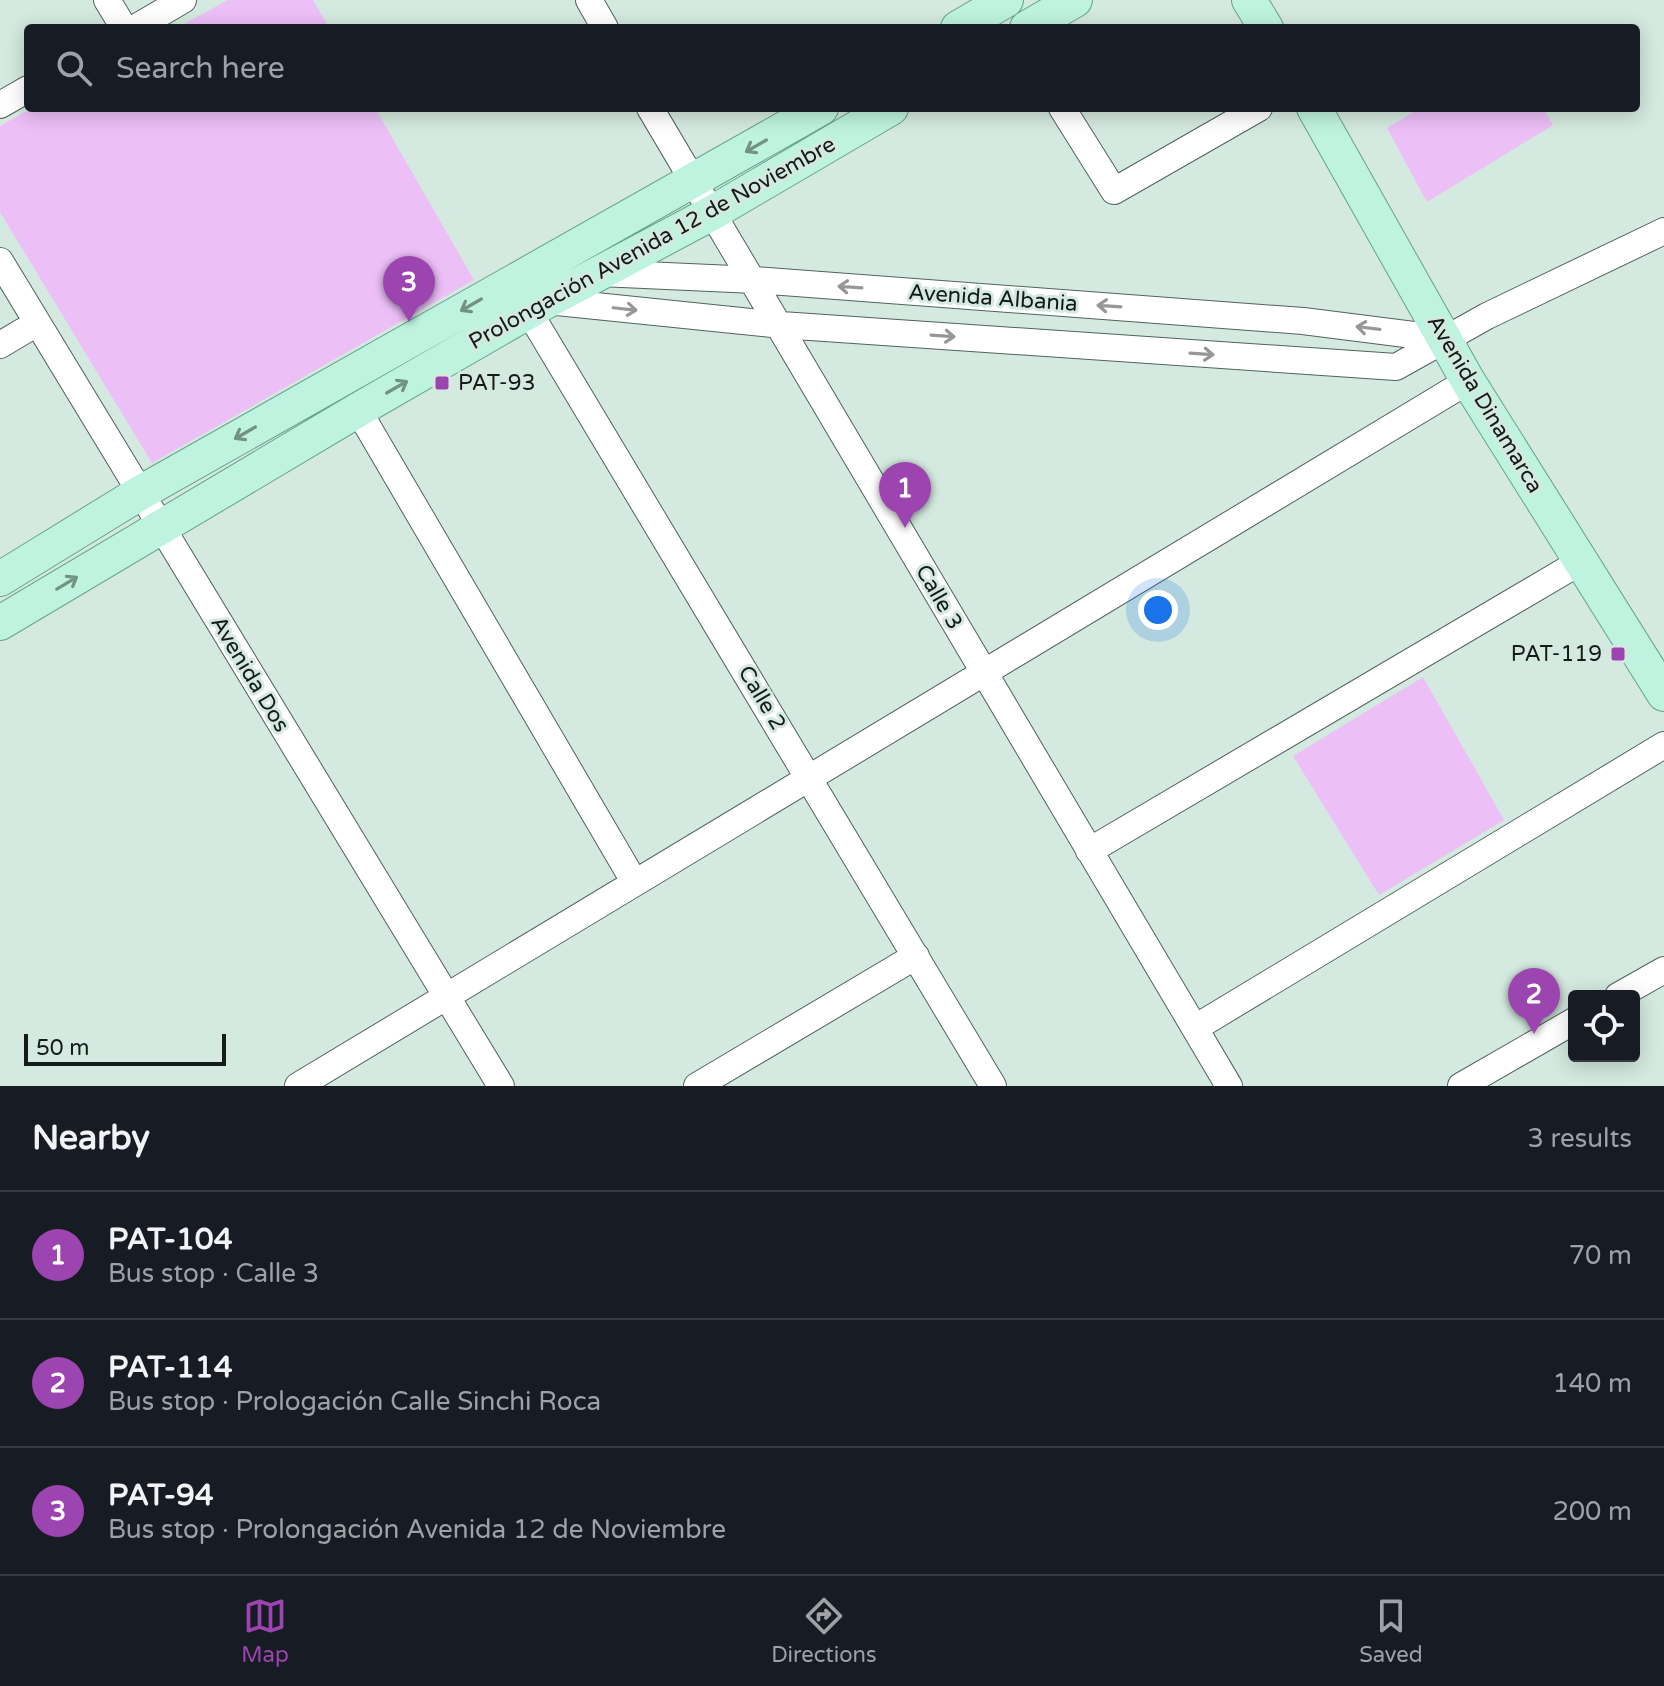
<!DOCTYPE html>
<html lang="en">
<head>
<meta charset="utf-8">
<style>
	body { margin:0; font-family:"Varela Round",sans-serif; background:#242831; color:#f1f3f6 }
	.controls { position:absolute; right:24px; bottom:24px; display:grid; overflow:hidden; border-radius:8px; box-shadow:0 4px 20px #0003 }
	.controls button { width:72px; height:72px; display:grid; place-items:center; padding:0; border:0; border-bottom:2px solid #363941; background:#171b24; color:#f1f3f6; font:40px sans-serif }
	.scale { position:absolute; left:24px; bottom:20px; width:202px; box-sizing:border-box; padding-left:8px; border:4px solid #141b18; border-top:0; font-size:22px; line-height:28px; white-space:nowrap; color:#141b18; -webkit-text-stroke:6px #d4e9e0; paint-order:stroke }
	.you { position:absolute; left:1158px; top:610px; width:28px; height:28px; margin:-20px; border:6px solid #fff; border-radius:50%; background:#1a73e8; box-shadow:0 0 0 12px #1a73e833 }
	.badge { display:grid; place-items:center; width:52px; height:52px; border-radius:50%; background:#9c44b0; color:#fff; font-size:26px; font-weight:700 }
	.pin { position:absolute; translate:-50% -66px; filter:drop-shadow(0 2px 4px #0008) }
	.pin::after { content:''; position:absolute; top:42px; width:28px; height:24px; background:inherit; clip-path:polygon(0 0,100% 0,50% 100%) }
	.list { margin:0; padding:0; list-style:none }
	h2 { display:flex; justify-content:space-between; align-items:center; height:104px; margin:0; padding:0 32px; font-size:34px }
	h2 small { font-size:26px; font-weight:400; color:#9ea1a6 }
	.list li { display:grid; grid-template-columns:52px 1fr auto; gap:24px; align-items:center; box-sizing:border-box; height:128px; padding:0 32px; border-top:2px solid #363941 }
	.list b { display:block; font-size:30px; white-space:nowrap }
	.list p { margin:0; font-size:26px; white-space:nowrap; color:#9ea1a6 }
	.list em { font-size:26px; font-style:normal; color:#9ea1a6 }
	.icon { flex:none; width:44px; height:44px; fill:none; stroke:currentColor; stroke-width:2; stroke-linecap:round; stroke-linejoin:round }
	.map { position:relative; flex:none; width:1664px; height:1086px; overflow:hidden }
	.search { position:absolute; background:#171b24; box-shadow:0 4px 20px #0003; left:24px; right:24px; top:24px; height:88px; display:flex; align-items:center; gap:20px; box-sizing:border-box; padding:0 28px; border-radius:8px; color:#9ea1a6; font-size:30px }
	.sheet { height:488px; background:#171b24 }
	nav { display:flex; justify-content:space-around; align-items:center; box-sizing:border-box; height:112px; border-top:2px solid #363941; background:#171b24; font-size:22px; color:#9ea1a6 }
	nav a { display:grid; justify-items:center; gap:4px }
	nav .on { color:#9c44b0 }
	.map>svg:first-child { display:block }
	.green { fill:#ecbff7 }
	.lines { fill:none; stroke-linecap:round; stroke-linejoin:round }
	.minor-casing { stroke:#51635b; stroke-width:28 }
	.major-casing { stroke:#66a28b; stroke-width:36 }
	.minor { stroke:#fff; stroke-width:26 }
	.major { stroke:#bef3df; stroke-width:34 }
	.oneway { stroke:#729285 }
	.oneway2 { stroke:#959897 }
	.poi-dot { fill:#9c44b0; stroke:#d4e9e0; stroke-width:3 }
	.labels { text-anchor:middle; dominant-baseline:central; stroke-width:6; stroke-linejoin:round; paint-order:stroke }
	.street-label { font-size:22px; fill:#141b18; stroke:#d4e9e0 }
	.poi-label { font-size:22px; fill:#141b18; stroke:#d4e9e0; text-anchor:start }
</style>
</head>
<body>
<div class="map">
<svg width="1664" height="1086" viewBox="0 0 1664 1086">
	<rect width="100%" height="100%" fill="#d4e9e0"/>
	<path class="green" d="M228 0H313L329 28H177Z
		M32 108H375L474 280 152 463 0 212V126Z
		M1420 108H1543L1553 125 1427 202 1387 128Z
		M1423 677 1504 820 1379 895 1293 756Z"/>
	<g class="lines">
		<g class="minor-casing">
			<path id="minor" d="M107 0 124 28
				M589 0 605 28
				M135 28 183 0
				M0 105 28 89
				M650 108 1229 1086
				M1062 108 1114 191 1259 108
				M0 261 501 1086
				M600 273 755 280 1303 321 1445 339
				M547 301 781 325 1396 367 1487 316 1664 231
				M529 312 993 1086
				M0 345 37 323
				M358 410 635 883
				M1089 851 1580 562
				M1618 996 1664 970
				M1195 1028 1664 745
				M298 1086 1468 381
				M697 1086 916 956
				M1461 1086 1574 1021"/>
		</g>
		<g class="major-casing">
			<path id="major" d="M1249 0 1266 28
				M958 28 1006 0
				M1027 28 1075 0
				M1314 108 1468 381 1664 694
				M0 579 140 493 821 108
				M0 623 358 410 547 301 712 213 891 108"/>
		</g>
		<use href="#minor" class="minor"/>
		<use href="#major" class="major"/>
	</g>
	<defs><path id="oneway-shaft" d="M-6 0H5M1.5-3L5.5 0L1.5 3" fill="none" stroke-width="1.6" stroke-linecap="round" stroke-linejoin="round" transform="scale(2)"/></defs>
	<g class="oneway">
		<use href="#oneway-shaft" transform="translate(756 146) rotate(150)"/>
		<use href="#oneway-shaft" transform="translate(471 305) rotate(150)"/>
		<use href="#oneway-shaft" transform="translate(397 387) rotate(-30)"/>
		<use href="#oneway-shaft" transform="translate(245 433) rotate(150)"/>
		<use href="#oneway-shaft" transform="translate(67 583) rotate(-31)"/>
	</g>
	<g class="oneway2">
		<use href="#oneway-shaft" transform="translate(850 287) rotate(-176)"/>
		<use href="#oneway-shaft" transform="translate(1109 306) rotate(-176)"/>
		<use href="#oneway-shaft" transform="translate(625 309) rotate(6)"/>
		<use href="#oneway-shaft" transform="translate(1368 328) rotate(-173)"/>
		<use href="#oneway-shaft" transform="translate(943 336) rotate(4)"/>
		<use href="#oneway-shaft" transform="translate(1202 354) rotate(4)"/>
	</g>
	<g class="poi-dot">
		<rect x="434" y="375" width="16" height="16" rx="4"/>
		<rect x="1610" y="646" width="16" height="16" rx="4"/>
	</g>
	<g class="labels">
		<g class="street-label">
			<text transform="translate(652 243) rotate(-29)">Prolongación Avenida 12 de Noviembre</text>
			<text transform="translate(993 298) rotate(4)">Avenida Albania</text>
			<text transform="translate(1485 404) rotate(59)">Avenida Dinamarca</text>
			<text transform="translate(939 597) rotate(60)">Calle 3</text>
			<text transform="translate(250 674) rotate(59)">Avenida Dos</text>
			<text transform="translate(762 698) rotate(59)">Calle 2</text>
		</g>
		<g class="poi-label">
			<text x="458" y="383">PAT-93</text>
			<text x="1602" y="654" text-anchor="end">PAT-119</text>
		</g>
	</g>
</svg>
<div class="controls">
<button><svg class="icon" aria-label="locate" viewBox="0 0 24 24"><circle cx="12" cy="12" r="6"/><path d="M12 2v4M12 18v4M2 12h4M18 12h4"/></svg></button>
</div>
<div class="scale">50 m</div>
<div class="you"></div>
<div class="pin badge" style="left:905px;top:528px">1</div>
<div class="pin badge" style="left:1534px;top:1034px">2</div>
<div class="pin badge" style="left:409px;top:322px">3</div>
<div class="search"><svg class="icon" aria-label="search" viewBox="0 0 24 24"><circle cx="10" cy="10" r="6"/><path d="M15 15l6 6"/></svg>Search here</div>
</div>
<section class="sheet">
<h2>Nearby<small>3 results</small></h2>
<ul class="list">
<li><span class="badge">1</span><div><b>PAT-104</b><p>Bus stop · Calle 3</p></div><em>70 m</em></li>
<li><span class="badge">2</span><div><b>PAT-114</b><p>Bus stop · Prologación Calle Sinchi Roca</p></div><em>140 m</em></li>
<li><span class="badge">3</span><div><b>PAT-94</b><p>Bus stop · Prolongación Avenida 12 de Noviembre</p></div><em>200 m</em></li>
</ul>
</section>
<nav>
<a class="on"><svg class="icon" aria-label="map" viewBox="0 0 24 24"><path d="M3 6l6-2 6 2 6-2v14l-6 2-6-2-6 2zM9 4v14M15 6v14"/></svg>Map</a>
<a><svg class="icon" aria-label="directions" viewBox="0 0 24 24"><path d="M12 3l9 9-9 9-9-9zM9 14v-3h6M13 9l2 2-2 2"/></svg>Directions</a>
<a><svg class="icon" aria-label="saved" viewBox="0 0 24 24"><path d="M7 4h10v16l-5-4-5 4z"/></svg>Saved</a>
</nav>
</body>
</html>
